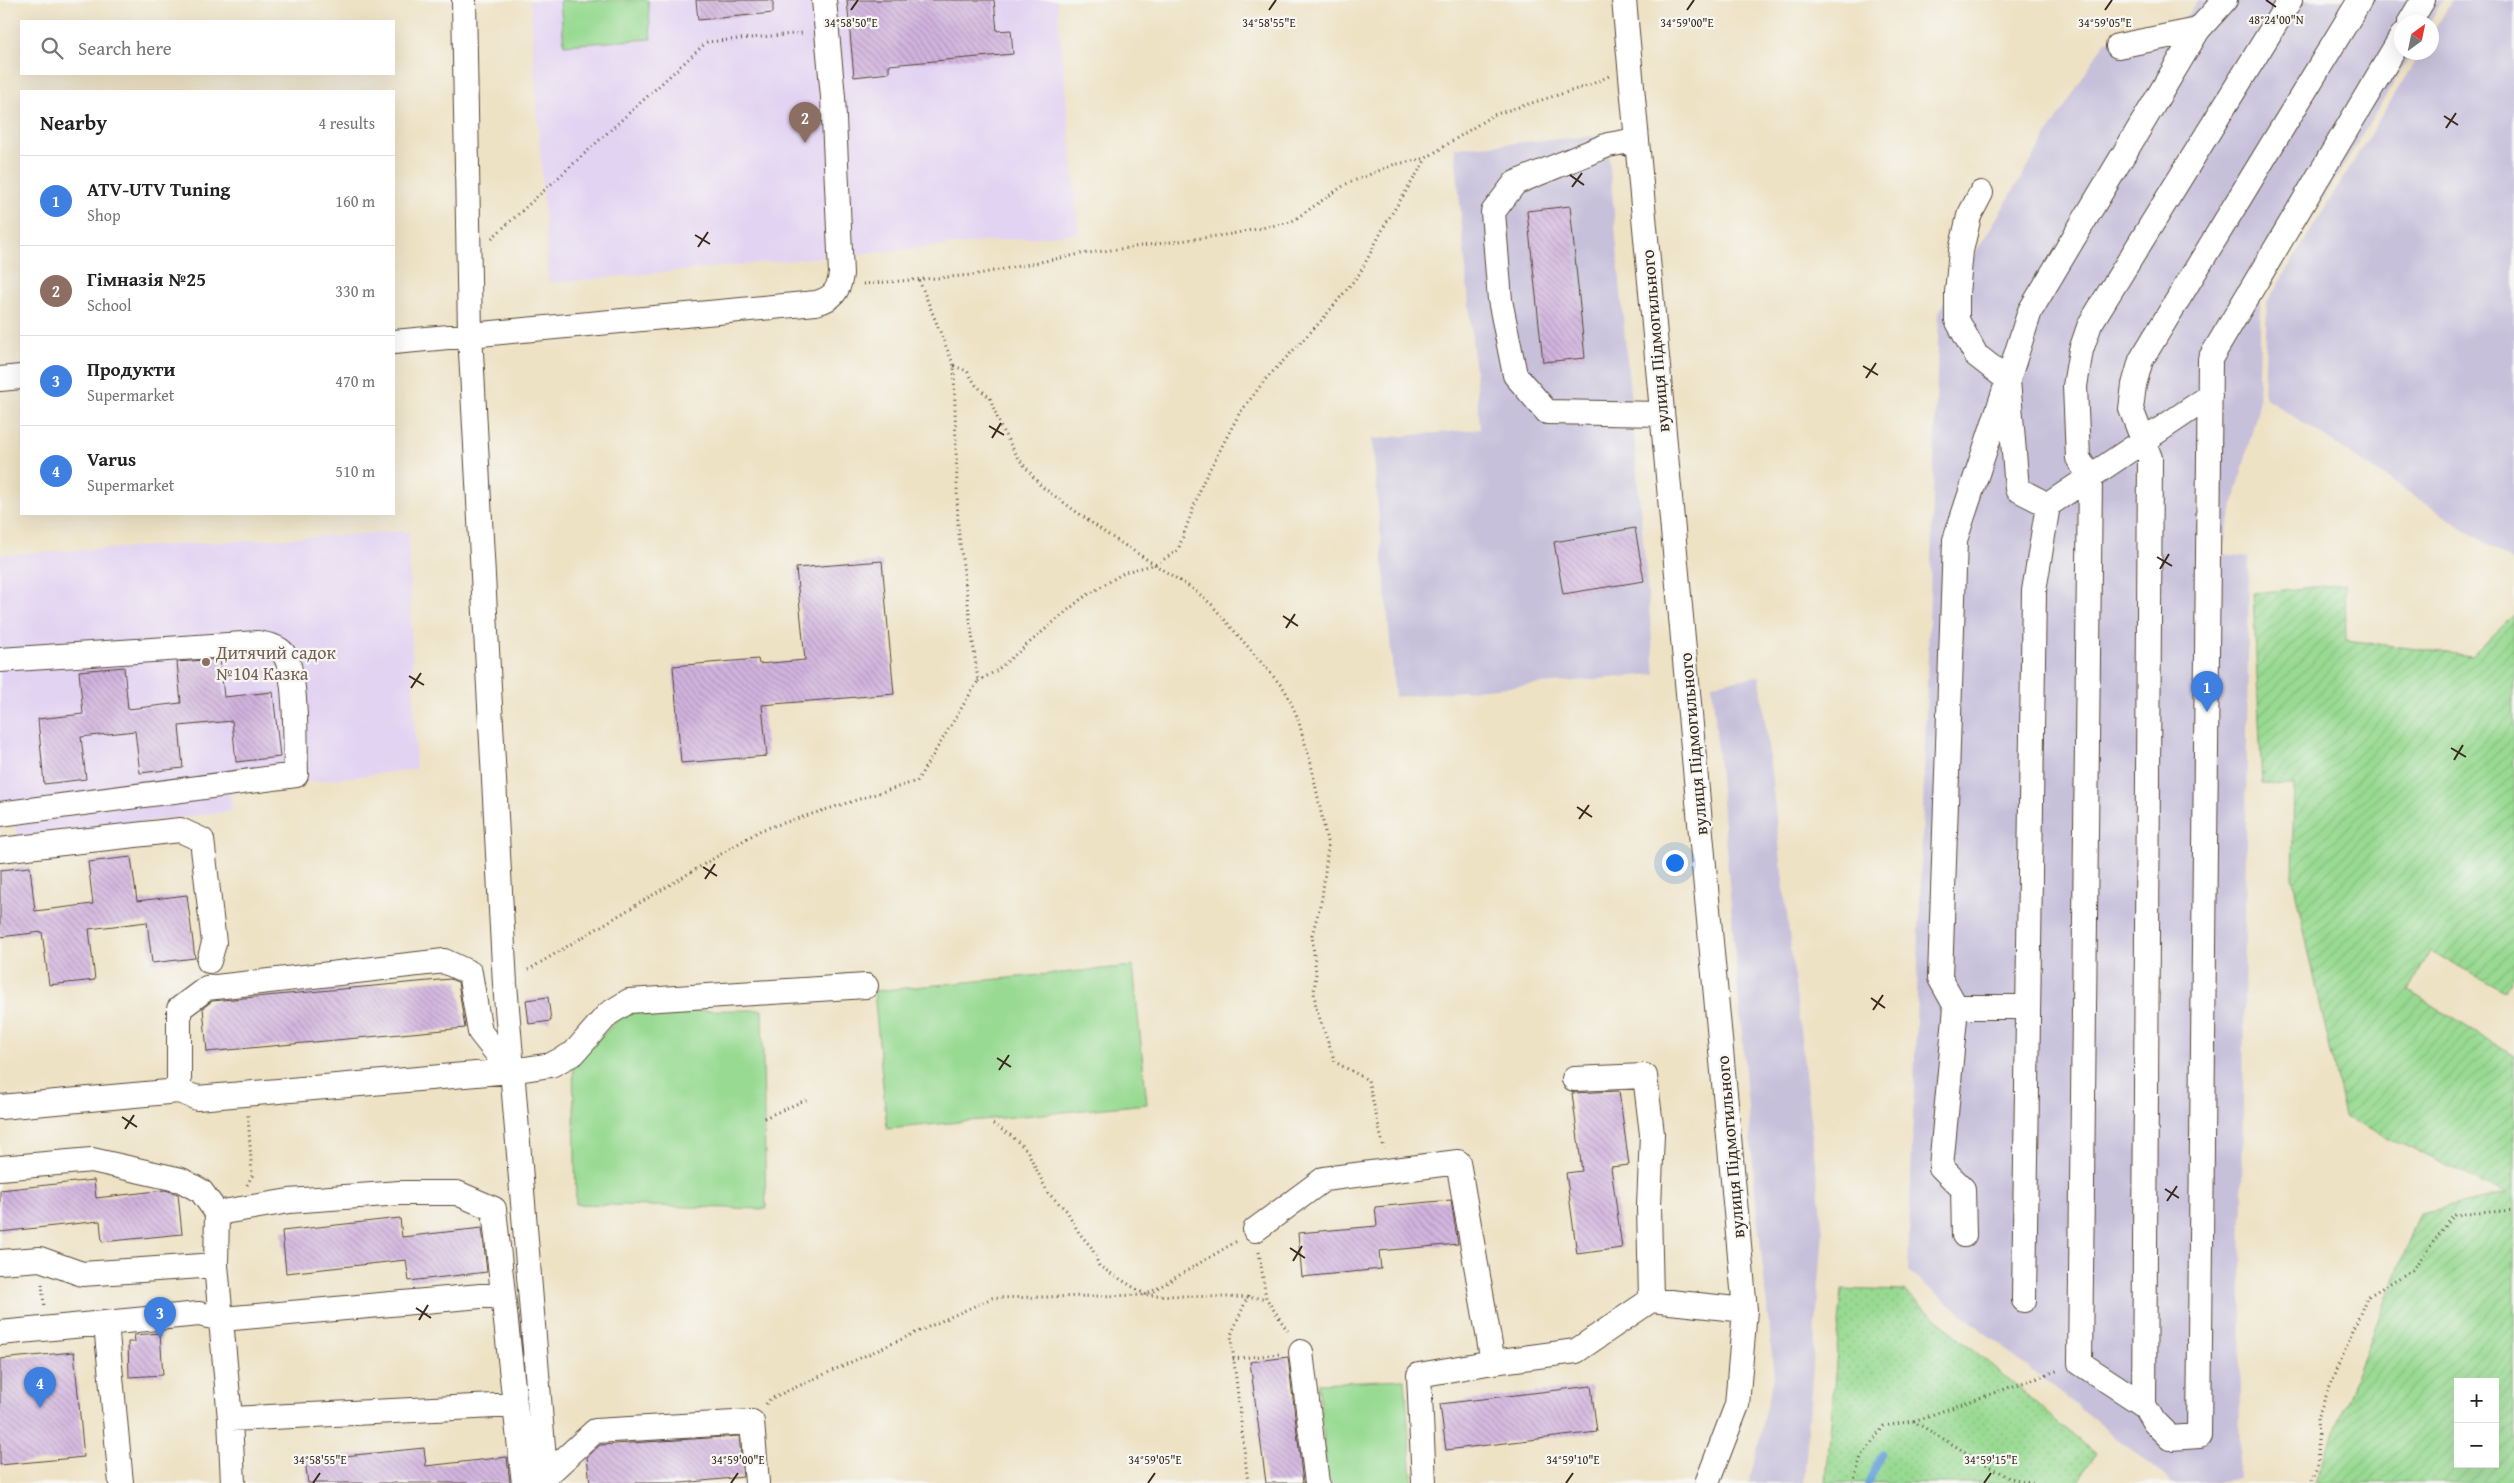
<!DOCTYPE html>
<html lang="en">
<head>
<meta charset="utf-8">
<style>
	body { margin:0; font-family:"Gentium Book Plus",serif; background:#f2f2f2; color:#222 }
	.controls { position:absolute; right:15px; bottom:15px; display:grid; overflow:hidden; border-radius:0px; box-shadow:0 5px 20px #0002 }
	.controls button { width:45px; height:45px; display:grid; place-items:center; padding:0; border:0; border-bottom:1px solid #e0e0e0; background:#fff; color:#222; font:25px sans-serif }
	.compass { position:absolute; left:2394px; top:15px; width:45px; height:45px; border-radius:50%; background:#fff; box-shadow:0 5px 20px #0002; rotate:33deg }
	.you { position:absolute; left:1674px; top:862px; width:18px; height:18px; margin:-12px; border:4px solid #fff; border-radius:50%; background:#1a73e8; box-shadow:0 0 0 8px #1a73e833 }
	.badge { display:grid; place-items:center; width:32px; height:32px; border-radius:50%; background:#ea580c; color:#fff; font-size:16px; font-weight:700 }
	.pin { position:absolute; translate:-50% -41px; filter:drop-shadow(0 1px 2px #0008) }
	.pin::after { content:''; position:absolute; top:26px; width:18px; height:15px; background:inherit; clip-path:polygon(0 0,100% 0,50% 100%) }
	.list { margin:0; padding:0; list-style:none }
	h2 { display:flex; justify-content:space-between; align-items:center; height:65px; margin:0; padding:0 20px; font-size:21px }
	h2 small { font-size:16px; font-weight:400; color:#767676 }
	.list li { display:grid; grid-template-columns:32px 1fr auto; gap:15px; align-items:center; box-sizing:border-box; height:90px; padding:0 20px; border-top:1px solid #e0e0e0 }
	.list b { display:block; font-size:19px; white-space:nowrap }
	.list p { margin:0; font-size:16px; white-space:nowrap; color:#767676 }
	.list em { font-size:16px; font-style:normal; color:#767676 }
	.icon { flex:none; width:28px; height:28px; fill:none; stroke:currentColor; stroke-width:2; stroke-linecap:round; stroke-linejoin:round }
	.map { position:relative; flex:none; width:2514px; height:1483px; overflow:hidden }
	.search { position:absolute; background:#fff; box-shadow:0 5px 20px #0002; left:20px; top:20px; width:375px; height:55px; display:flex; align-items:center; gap:12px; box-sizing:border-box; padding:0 18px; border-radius:0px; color:#767676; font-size:19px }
	.panel { position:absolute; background:#fff; box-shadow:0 5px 20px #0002; left:20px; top:90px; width:375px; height:425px; border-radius:0px }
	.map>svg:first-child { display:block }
	.built { fill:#e3d3f2 }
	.industrial { fill:#c6c0da }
	.grass { fill:url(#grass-dots); stroke:#6a8258 }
	.park { fill:#98da92; stroke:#6a8258 }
	.garden { fill:url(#garden-furrows); stroke:#6a8258; fill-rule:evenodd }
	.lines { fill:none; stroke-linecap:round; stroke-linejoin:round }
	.stream { stroke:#6ca3da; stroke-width:7 }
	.building { fill:url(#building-back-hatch) }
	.minor-casing { stroke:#564637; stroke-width:26 }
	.path { stroke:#564637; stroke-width:3; stroke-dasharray:1 4; stroke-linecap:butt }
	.minor { stroke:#fff; stroke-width:24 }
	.ticks { fill:none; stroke:#3b2a1e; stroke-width:2 }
	.education-dot { fill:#8d6e63; stroke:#f6f6f2; stroke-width:2 }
	.labels { text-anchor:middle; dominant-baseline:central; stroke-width:4.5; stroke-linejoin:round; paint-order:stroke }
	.street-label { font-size:18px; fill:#3b2a1e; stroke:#f6f6f2 }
	.education-label { font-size:18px; fill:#785e54; stroke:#f6f6f2; text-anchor:start }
	.ticks-label { font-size:12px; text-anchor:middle; fill:#3b2a1e; stroke:#f6f6f2; stroke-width:4.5; stroke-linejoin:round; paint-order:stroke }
</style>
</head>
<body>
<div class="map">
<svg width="2514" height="1483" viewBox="0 0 2514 1483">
	<defs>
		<pattern id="grass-dots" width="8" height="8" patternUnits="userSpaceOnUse" patternTransform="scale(1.25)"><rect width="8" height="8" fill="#98da92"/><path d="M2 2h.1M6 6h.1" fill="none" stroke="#84bb7d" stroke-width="1.8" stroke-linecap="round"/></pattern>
		<pattern id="garden-furrows" width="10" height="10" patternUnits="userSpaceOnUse" patternTransform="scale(1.25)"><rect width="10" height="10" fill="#98da92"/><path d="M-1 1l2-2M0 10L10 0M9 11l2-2" fill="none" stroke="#84bb7d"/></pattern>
		<pattern id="building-back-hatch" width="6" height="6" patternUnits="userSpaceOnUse" patternTransform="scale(1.25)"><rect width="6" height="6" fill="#d2b4df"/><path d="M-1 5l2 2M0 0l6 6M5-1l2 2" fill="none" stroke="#ac93b4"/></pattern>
	</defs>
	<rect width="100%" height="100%" fill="#f6f6f2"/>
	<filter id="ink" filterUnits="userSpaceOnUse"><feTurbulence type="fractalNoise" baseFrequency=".02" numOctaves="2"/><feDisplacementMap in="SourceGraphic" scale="10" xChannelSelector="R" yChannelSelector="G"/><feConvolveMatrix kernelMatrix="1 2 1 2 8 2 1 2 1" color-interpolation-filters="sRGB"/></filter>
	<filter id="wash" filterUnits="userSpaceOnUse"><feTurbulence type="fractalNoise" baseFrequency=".0096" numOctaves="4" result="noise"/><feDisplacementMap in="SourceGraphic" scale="20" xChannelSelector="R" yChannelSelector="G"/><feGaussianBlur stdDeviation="1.12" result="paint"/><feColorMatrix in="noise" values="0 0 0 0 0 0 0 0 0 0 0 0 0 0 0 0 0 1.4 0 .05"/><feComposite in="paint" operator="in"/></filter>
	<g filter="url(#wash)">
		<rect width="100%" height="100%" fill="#eee2c5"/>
		<path class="built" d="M530 0H1057L1079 233 549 283Z
			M408 531 416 769 230 792 232 811 17 837 14 819 0 820V555Z"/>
		<path class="industrial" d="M2198 0H2443L2430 22H2402V52L2412 53 2261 301 2258 408 2221 554 2249 557 2239 1479 2204 1483H2173L1908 1271 1939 312 2105 41 2177 28Z
			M2452 0H2514V562L2264 397 2267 302 2420 53 2432 52V34Z
			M1607 135 1655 674 1395 697 1372 439 1480 429 1455 148Z
			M1760 676 1823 1232 1804 1483H1749L1774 1376 1757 1212 1712 684Z"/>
		<path class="grass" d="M1842 1289 1904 1291 2096 1454 2077 1483H1826Z"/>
		<path class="park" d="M560 0H648L651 39 564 45Z
			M1133 966 1147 1104 887 1129 874 991Z
			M762 1010 766 1209 576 1204 573 1064 627 1011Z
			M1405 1379 1412 1483H1328L1318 1383Z"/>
		<path class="garden" d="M2345 584 2346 640 2472 656 2514 615V976L2505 991 2430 951 2409 991 2514 1056V1483H2315L2420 1213 2506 1194 2345 1117 2292 876 2294 785 2262 784 2253 593ZM2458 1382H2495V1464H2458Z"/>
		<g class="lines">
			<path class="stream" d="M1868 1483 1882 1454"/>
		</g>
		<g id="blocks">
			<path class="building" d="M696 0H773V13L698 20Z
				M847 0H994L997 31 1011 30 1013 54 889 65V73L854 77Z
				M1570 206 1585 358 1543 362 1527 211Z
				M1635 528 1644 581 1563 594 1554 542Z
				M882 561 894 694 762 705 767 756 681 763 673 666 758 659 759 664 805 660 796 568Z
				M220 659 224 697 273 692 280 757 236 762 232 721 179 726 183 768 140 773 135 731 81 737 86 779 44 784 38 719 83 714 79 671 124 667 128 709 181 703 177 662Z
				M131 857 137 901 187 895 195 958 152 963 147 922 89 929 95 980 49 985 42 932 0 937V870L30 867 35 911 93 904 88 862Z
				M450 979 458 982 465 1028 207 1052 203 1008 212 1001Z
				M548 997 551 1021 529 1024 526 1000Z
				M1619 1091 1629 1165 1611 1167 1622 1248 1577 1254 1566 1173 1582 1171 1572 1093Z
				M94 1180 96 1198 165 1190 178 1194 182 1234 102 1242 100 1221 0 1232V1190Z
				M1451 1200 1458 1244 1379 1251 1381 1269 1302 1277 1298 1233 1377 1226 1375 1207Z
				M400 1218 402 1237 482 1228 487 1272 409 1281 406 1260 286 1273 282 1231Z
				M160 1333 163 1375 129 1377 128 1342H135L134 1335Z
				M74 1352 84 1457 0 1465V1359Z
				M1288 1357 1303 1483H1266L1250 1362Z
				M1591 1386 1597 1432 1446 1450 1440 1404Z
				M739 1436 743 1477 682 1483H590L587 1457 600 1445Z
				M424 1448 426 1466 507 1457 510 1483H308L305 1460Z"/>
		</g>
	</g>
	<g filter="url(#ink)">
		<use href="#blocks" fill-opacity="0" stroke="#564637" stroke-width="1"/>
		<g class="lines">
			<g class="minor-casing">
				<path id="minor" d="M464 0 470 334 505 984 546 1483
					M1624 0 1745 1310 1737 1405 1707 1483
					M2290 0 2090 324 2081 350 2075 386 2078 458 2090 477 2080 1363 2144 1405 2154 1422 2170 1438 2199 1436 2210 359 2402 36
					M2410 22 2423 0
					M2118 46 2198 30 2225 0
					M1636 140 1608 145 1515 183 1493 212 1500 300 1515 375 1547 412 1662 414
					M394 342 816 303C832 299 839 291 841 274L833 97 824 0
					M0 379 21 377
					M2048 505 2017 489 2008 380 2030 311 2198 30
					M0 660 258 643C266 645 277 646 283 653 298 670 295 749 296 775L0 814
					M0 850 180 830 202 840 214 943 209 961
					M1956 1007 1940 978 1955 540 2008 380 1976 355 1957 320V293L1961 251 1969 216 1981 193
					M1574 1079 1645 1076 1652 1134 1649 1206 1651 1300
					M179 1091V1009L207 988 444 961 470 973 480 1032 511 1071 551 1065 574 1053 608 1014 629 1001 866 986
					M0 1107 179 1091 197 1098 511 1071
					M0 1168 92 1160 181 1180 201 1191 217 1213
					M1255 1230 1324 1179 1458 1162 1493 1362 1576 1351 1651 1300 1745 1310
					M1964 1235 1963 1189 1941 1167 1956 1007H2028
					M0 1262 40 1259 82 1274 216 1265 230 1419 233 1483
					M216 1265 217 1213 289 1201 400 1193H457L494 1209 503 1294
					M2024 1300 2034 591 2048 505 2210 396
					M106 1324 121 1483
					M0 1333 199 1314 222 1319 503 1294 515 1405
					M1301 1352 1317 1483
					M2144 1405 2150 458 2131 409 2134 385 2141 360 2360 0
					M230 1419 515 1405 524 1483
					M546 1476 595 1431 752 1422 757 1483
					M1424 1483 1419 1375 1493 1362"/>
			</g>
			<path class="path" d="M492 238 707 42 804 33
				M863 284 973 275 1081 254 1232 234 1291 222 1346 184 1393 165 1426 158 1493 115 1590 85 1609 76
				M954 366 967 371 976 385 990 398 1001 428 1019 459 1041 486 1107 534 1193 589 1212 605 1285 690 1297 716 1311 764 1328 846 1322 898 1312 935 1316 973 1314 992 1316 1008 1335 1062 1368 1080 1384 1149
				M978 681 996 671 1081 599 1125 572 1157 564 1178 550 1202 484 1239 414 1265 380 1322 320 1360 273 1386 223 1426 159
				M528 970 761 830 917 781 978 681 958 527 954 366 919 280
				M764 1118 808 1099
				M993 1124 1010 1135 1027 1150 1048 1193 1067 1211 1079 1233 1092 1248 1099 1266 1146 1295 1237 1241
				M247 1185 252 1176 248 1115
				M1259 1252 1266 1298 1289 1333
				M42 1284 44 1305
				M1248 1296 1231 1335 1248 1483
				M1233 1359 1279 1354
				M766 1404 770 1399 992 1298 1146 1295 1266 1298
				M1914 1421 2059 1370
				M1853 1483 1861 1457 1884 1426 1913 1421 2009 1478 2036 1483
				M2310 1483 2319 1464 2317 1418 2367 1297 2412 1270 2454 1215 2514 1210"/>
			<use href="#minor" class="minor"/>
		</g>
	</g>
	<path class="ticks" d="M2266 0 2276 7M851 10 858 0M1269 10 1276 0M1687 10 1694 0M2105 10 2112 0M2444 116 2458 125M2446 128 2456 113M1570 175 1584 185M1572 187 1582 173M695 235 710 244M698 247 708 232M1863 366 1878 375M1866 378 1876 363M989 426 1004 435M992 438 1001 423M2157 557 2172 566M2160 569 2169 554M1283 616 1298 626M1286 628 1295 614M409 676 424 685M411 688 421 673M2451 748 2466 757M2454 760 2463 745M1577 807 1592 817M1579 819 1589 805M703 867 717 876M705 879 715 864M1871 998 1885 1008M1873 1010 1883 995M997 1058 1011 1067M999 1070 1009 1055M122 1117 137 1127M125 1129 134 1115M2165 1189 2179 1198M2167 1201 2177 1186M1290 1248 1305 1258M1293 1261 1302 1246M416 1308 431 1318M419 1320 428 1305M313 1483 320 1473M731 1483 738 1473M1148 1483 1155 1473M1566 1483 1573 1473M1984 1483 1991 1473"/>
	<circle class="education-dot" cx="206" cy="662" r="5"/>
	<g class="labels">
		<g class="street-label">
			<text transform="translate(1655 341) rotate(-95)">вулиця Підмогильного</text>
			<text transform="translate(1693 744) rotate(-95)">вулиця Підмогильного</text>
			<text transform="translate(1730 1147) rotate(-95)">вулиця Підмогильного</text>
		</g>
		<g class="education-label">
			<text x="216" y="652">Дитячий садок<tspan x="216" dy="21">№104 Казка</tspan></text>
		</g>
	</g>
	<g class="ticks-label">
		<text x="2276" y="24">48°24'00"N</text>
		<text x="851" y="27">34°58'50"E</text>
		<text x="1269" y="27">34°58'55"E</text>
		<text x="1687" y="27">34°59'00"E</text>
		<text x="2105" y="27">34°59'05"E</text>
		<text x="320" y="1464">34°58'55"E</text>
		<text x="738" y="1464">34°59'00"E</text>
		<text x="1155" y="1464">34°59'05"E</text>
		<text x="1573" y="1464">34°59'10"E</text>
		<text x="1991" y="1464">34°59'15"E</text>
	</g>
</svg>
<div class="controls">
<button>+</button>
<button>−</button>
</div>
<svg class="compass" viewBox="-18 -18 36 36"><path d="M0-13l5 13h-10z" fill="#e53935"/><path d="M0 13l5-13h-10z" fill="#767676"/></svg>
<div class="you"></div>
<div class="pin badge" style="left:2207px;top:712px;background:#3f7fe0">1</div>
<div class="pin badge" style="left:805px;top:143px;background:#8d6e63">2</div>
<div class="pin badge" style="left:160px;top:1338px;background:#3f7fe0">3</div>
<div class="pin badge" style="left:40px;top:1408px;background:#3f7fe0">4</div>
<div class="search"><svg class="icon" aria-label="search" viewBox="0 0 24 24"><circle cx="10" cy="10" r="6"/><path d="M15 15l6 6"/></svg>Search here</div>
<section class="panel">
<h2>Nearby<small>4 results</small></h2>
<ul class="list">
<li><span class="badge" style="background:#3f7fe0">1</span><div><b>ATV-UTV Tuning</b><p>Shop</p></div><em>160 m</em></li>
<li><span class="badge" style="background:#8d6e63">2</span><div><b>Гімназія №25</b><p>School</p></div><em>330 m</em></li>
<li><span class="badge" style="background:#3f7fe0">3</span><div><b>Продукти</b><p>Supermarket</p></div><em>470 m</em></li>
<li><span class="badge" style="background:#3f7fe0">4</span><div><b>Varus</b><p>Supermarket</p></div><em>510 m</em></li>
</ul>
</section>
</div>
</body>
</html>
